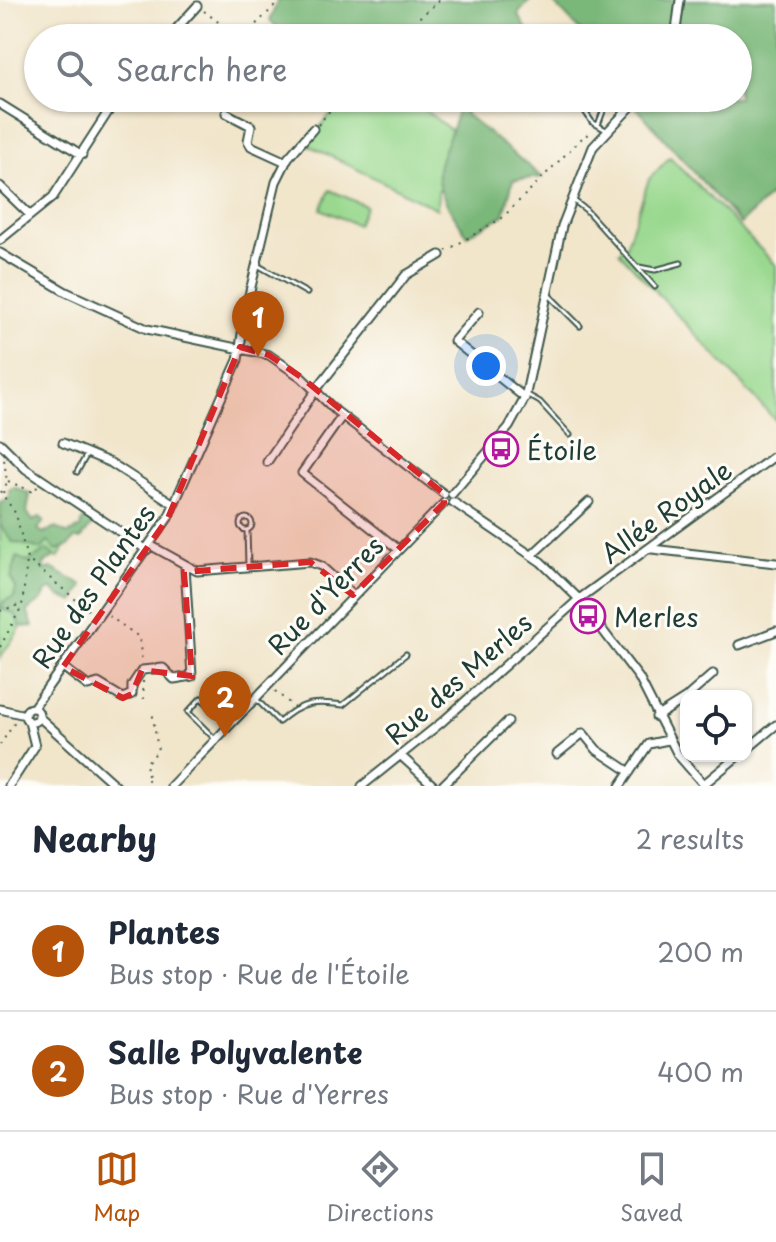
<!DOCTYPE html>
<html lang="en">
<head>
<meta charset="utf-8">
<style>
	body { margin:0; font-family:"Playpen Sans",sans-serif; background:#f2f2f3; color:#1f2937 }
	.controls { position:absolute; right:24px; bottom:24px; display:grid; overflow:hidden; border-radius:16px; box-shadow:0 2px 6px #0004 }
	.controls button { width:72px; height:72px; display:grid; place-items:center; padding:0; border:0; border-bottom:2px solid #e0e1e3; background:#fff; color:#1f2937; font:40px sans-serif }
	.you { position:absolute; left:486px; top:366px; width:28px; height:28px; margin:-20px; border:6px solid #fff; border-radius:50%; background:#1a73e8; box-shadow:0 0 0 12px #1a73e833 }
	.badge { display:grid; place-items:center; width:52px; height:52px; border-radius:50%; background:#b45309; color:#fff; font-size:26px; font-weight:700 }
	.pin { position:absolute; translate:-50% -66px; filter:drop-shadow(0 2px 4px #0008) }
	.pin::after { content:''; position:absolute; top:42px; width:28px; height:24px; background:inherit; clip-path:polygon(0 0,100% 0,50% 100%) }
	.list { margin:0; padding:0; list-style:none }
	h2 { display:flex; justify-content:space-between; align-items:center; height:104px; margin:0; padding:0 32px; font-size:34px }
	h2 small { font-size:26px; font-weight:400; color:#747a83 }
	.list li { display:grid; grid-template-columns:52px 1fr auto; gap:24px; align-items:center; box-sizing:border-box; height:120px; padding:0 32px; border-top:2px solid #e0e1e3 }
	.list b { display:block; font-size:30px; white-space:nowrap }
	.list p { margin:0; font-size:26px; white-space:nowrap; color:#747a83 }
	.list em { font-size:26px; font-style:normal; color:#747a83 }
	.icon { flex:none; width:44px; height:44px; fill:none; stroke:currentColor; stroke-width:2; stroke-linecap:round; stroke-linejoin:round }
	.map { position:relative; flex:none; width:776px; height:786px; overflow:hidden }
	.search { position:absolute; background:#fff; box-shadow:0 2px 6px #0004; left:24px; right:24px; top:24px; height:88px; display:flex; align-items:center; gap:20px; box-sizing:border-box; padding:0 28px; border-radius:44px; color:#747a83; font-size:30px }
	.sheet { height:344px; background:#fff }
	nav { display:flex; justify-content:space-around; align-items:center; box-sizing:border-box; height:112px; border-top:2px solid #e0e1e3; background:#fff; font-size:22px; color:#747a83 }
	nav a { display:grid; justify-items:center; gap:4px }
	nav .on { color:#b45309 }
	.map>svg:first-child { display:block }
	.green { fill:#99d88e; stroke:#5c8a61; stroke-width:2 }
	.forest { fill:#7ab879; stroke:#4c7a56; stroke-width:2 }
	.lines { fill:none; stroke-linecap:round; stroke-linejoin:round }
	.lane-casing { stroke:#3e564a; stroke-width:7 }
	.street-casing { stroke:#3e564a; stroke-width:11 }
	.path { stroke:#3e564a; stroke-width:2; stroke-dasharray:2 6; stroke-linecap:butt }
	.lane { stroke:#fff; stroke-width:3 }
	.street { stroke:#fff; stroke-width:7 }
	.marked { fill:#d62828; fill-opacity:0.2; stroke:#d62828; stroke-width:6; stroke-dasharray:16 10; stroke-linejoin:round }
	.labels { text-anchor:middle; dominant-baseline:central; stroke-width:6; stroke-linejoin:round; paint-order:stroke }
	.poi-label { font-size:26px; fill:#1f3d34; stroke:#fdfcf7; text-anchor:start }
	.street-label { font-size:26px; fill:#1f3d34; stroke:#fdfcf7 }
</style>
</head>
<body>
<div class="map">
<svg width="776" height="786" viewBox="0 0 776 786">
	<rect width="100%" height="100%" fill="#fdfcf7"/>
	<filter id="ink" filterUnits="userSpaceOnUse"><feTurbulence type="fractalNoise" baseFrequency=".0125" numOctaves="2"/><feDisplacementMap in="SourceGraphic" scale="16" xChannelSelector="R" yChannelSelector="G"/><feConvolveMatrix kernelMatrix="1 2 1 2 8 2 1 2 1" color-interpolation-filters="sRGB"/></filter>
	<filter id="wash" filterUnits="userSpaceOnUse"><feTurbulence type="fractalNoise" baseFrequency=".006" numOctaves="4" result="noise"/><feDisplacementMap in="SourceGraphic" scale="32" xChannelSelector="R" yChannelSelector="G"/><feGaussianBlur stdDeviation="1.8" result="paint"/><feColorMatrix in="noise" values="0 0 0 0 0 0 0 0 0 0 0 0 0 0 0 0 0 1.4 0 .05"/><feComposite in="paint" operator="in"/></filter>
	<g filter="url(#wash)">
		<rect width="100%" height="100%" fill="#f1e5ca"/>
		<path class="green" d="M344 98H409L460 137 438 192 437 209 306 144Z
			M670 157 776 265V421L619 252 626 246 649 179Z
			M330 190 366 206 357 225 321 209Z
			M0 525 13 542 42 548 48 540 56 550 64 548 58 558 47 551C27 576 5 593 21 627L0 658Z"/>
		<path class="forest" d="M278 0H530L518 14 532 38H287L270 20Z
			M551 0H776V190L740 224 628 98H738V38H587Z
			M447 98H472L465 114 542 177 513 180 504 215 467 235C454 214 432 190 439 164 444 144 455 130 457 108Z
			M14 487 30 494 27 512 33 521 40 517 44 521 38 529 43 533 56 528 68 534 80 528 83 519 88 518 92 525 81 539H74L69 546 56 550 48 541 42 549 13 542 0 525V502L9 498V490Z
			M47 550 55 556 44 564 43 570 51 568 83 586 74 602 59 596 53 589 46 592 42 600 27 611 33 626 21 627 15 614 0 608 5 600 14 597 16 588 11 578 17 557 28 562Z"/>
	</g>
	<g filter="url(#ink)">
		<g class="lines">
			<g class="lane-casing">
				<path id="lane" d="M576 98 592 122 606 130
					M598 125 608 98
					M573 200 586 210 655 287
					M259 266 307 293
					M639 267 655 270 681 263
					M550 296 580 326
					M526 394 540 402 570 435
					M77 472 86 456
					M240 524a6 6 0 1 1 12 0a6 6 0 1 1-12 0Z
					M247 530 248 565
					M257 700 279 722C301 702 314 701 343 705L406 654
					M214 738 188 712 201 698 228 723"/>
			</g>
			<g class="street-casing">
				<path id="street" d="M168 38 197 6
					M675 38 680 0
					M0 104 82 155
					M226 113 251 126 248 141 251 146 286 162
					M0 186 30 215
					M0 240 53 197 117 98
					M0 253 66 292 147 329 269 355 301 377 336 411 444 494
					M479 312 454 341 525 398
					M342 416 302 473 398 549
					M0 443 26 469 147 550
					M63 443 111 463 174 504
					M267 462 315 391 406 275 440 255
					M452 494 509 427 525 398 562 226 593 147 639 98
					M453 502 541 562 579 599 639 678 678 755 705 786
					M150 545 197 571 310 562 321 566 353 595
					M652 549 776 563
					M532 555 589 502
					M739 645 776 631
					M63 667 88 686 98 683 123 698 132 694V685L142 670 163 668 174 679 192 676 185 567
					M688 696 713 674
					M25 715a7 7 0 1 1 14 0a7 7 0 1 1-14 0Z
					M33 708 168 518 238 360 246 308 276 182 288 158 313 129
					M0 709 25 715
					M39 717 116 786
					M656 717 686 698
					M746 750 776 725
					M557 754 583 733 597 750 630 772
					M400 755 434 786
					M704 784 738 756
					M9 786 35 746 29 722
					M171 786 444 503
					M362 786 442 722 579 599 776 455
					M442 786 508 721
					M620 786 649 744 668 740"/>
			</g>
			<path class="path" d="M204 11 235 35 247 33 281 0
				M395 38 440 0
				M318 125 340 98
				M446 251 502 218 586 134 590 138
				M8 481 33 492 39 485
				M0 491 16 514 27 559 93 614
				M3 493 7 482 4 459
				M0 611 22 604
				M109 616 139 637 142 662
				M0 647 22 606 27 560
				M143 681 144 703
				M275 691 294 707
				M0 745 17 719
				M148 776 146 763 158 751 152 710
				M148 779 149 786"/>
			<use href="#lane" class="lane"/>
			<use href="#street" class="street"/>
		</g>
	</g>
	<path class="marked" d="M240 347 269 355 301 377 444 494V503L353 595 310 562 184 572 192 676 142 670 132 694 123 698 63 667 168 518Z"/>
	<defs>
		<g id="bus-ring" transform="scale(1.8)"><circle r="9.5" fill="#fdfcf7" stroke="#b5179e" stroke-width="1.5"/><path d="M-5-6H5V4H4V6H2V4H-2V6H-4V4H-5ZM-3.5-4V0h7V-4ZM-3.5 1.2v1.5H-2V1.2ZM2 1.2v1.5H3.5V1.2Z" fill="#b5179e"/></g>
	</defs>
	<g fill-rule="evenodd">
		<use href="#bus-ring" x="501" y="449"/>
		<use href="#bus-ring" x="588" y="616"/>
	</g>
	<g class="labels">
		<g class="poi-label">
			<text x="527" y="449">Étoile</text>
			<text x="614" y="616">Merles</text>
		</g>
		<g class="street-label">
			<text transform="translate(666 511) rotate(-36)">Allée Royale</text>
			<text transform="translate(93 586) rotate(-55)">Rue des Plantes</text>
			<text transform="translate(325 595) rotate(-46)">Rue d'Yerres</text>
			<text transform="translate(458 678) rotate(-41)">Rue des Merles</text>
		</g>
	</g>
</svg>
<div class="controls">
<button><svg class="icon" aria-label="locate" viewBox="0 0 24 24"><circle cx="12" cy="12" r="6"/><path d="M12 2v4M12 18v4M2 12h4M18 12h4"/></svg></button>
</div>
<div class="you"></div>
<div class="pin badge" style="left:258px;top:357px">1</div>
<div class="pin badge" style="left:225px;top:737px">2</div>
<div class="search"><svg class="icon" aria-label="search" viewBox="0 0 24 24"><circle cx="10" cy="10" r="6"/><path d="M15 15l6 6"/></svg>Search here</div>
</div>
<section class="sheet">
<h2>Nearby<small>2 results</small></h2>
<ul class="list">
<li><span class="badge">1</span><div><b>Plantes</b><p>Bus stop · Rue de l'Étoile</p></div><em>200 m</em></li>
<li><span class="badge">2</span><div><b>Salle Polyvalente</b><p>Bus stop · Rue d'Yerres</p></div><em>400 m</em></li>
</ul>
</section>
<nav>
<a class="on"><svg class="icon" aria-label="map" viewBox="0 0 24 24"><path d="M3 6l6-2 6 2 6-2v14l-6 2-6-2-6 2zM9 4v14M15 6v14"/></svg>Map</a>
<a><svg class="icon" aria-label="directions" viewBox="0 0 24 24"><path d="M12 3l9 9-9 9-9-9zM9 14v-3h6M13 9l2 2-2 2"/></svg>Directions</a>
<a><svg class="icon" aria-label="saved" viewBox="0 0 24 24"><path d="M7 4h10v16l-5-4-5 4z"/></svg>Saved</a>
</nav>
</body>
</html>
